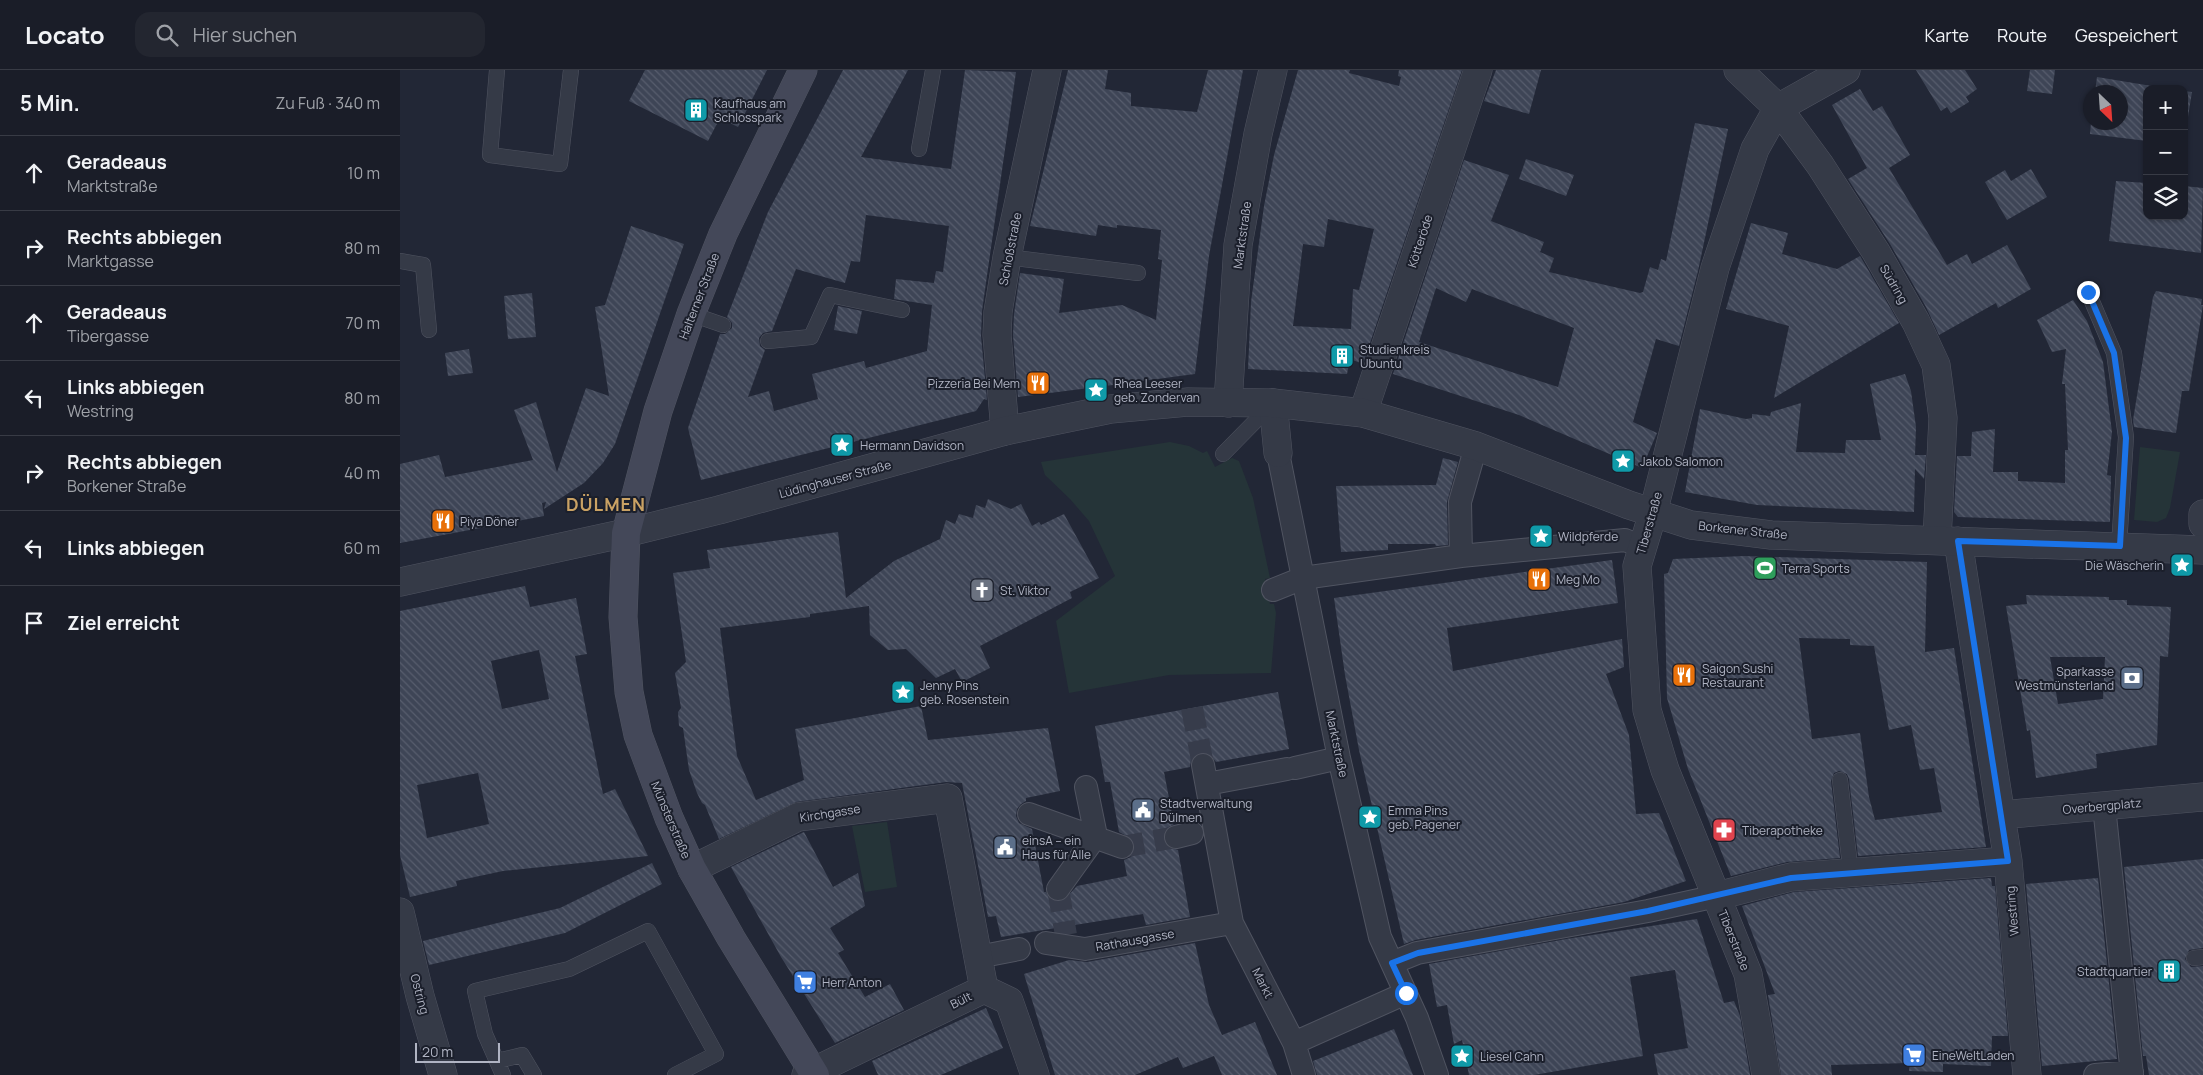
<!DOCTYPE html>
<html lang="de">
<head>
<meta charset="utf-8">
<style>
	body { margin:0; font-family:Manrope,sans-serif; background:#232630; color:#f1f3f6 }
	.controls { position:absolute; right:15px; top:15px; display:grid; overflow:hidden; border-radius:10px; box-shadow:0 1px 4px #0004 }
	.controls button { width:45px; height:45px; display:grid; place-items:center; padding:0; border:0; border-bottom:1px solid #383b45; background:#1a1d28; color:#f1f3f6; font:25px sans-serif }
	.compass { position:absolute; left:1683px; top:15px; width:45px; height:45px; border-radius:50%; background:#1a1d28; box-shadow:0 1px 4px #0004; rotate:155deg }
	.scale { position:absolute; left:15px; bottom:12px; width:85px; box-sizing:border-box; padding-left:5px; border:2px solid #b0b4c3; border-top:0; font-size:14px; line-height:18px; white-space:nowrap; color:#b0b4c3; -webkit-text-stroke:4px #1b1f2b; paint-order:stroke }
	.stop { position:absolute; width:15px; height:15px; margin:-11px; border:4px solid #1a73e8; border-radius:50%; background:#fff }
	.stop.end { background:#1a73e8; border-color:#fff; box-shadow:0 1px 5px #0008 }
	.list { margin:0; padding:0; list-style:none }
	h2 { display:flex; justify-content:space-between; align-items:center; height:65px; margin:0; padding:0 20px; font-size:21px }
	h2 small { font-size:16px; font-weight:400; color:#9fa2a8 }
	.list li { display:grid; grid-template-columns:32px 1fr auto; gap:15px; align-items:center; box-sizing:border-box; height:75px; padding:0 20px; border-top:1px solid #383b45 }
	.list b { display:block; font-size:19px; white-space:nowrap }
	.list p { margin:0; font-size:16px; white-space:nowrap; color:#9fa2a8 }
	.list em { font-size:16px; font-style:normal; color:#9fa2a8 }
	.icon { flex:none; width:28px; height:28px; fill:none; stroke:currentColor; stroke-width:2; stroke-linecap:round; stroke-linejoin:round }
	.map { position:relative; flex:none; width:1803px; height:1005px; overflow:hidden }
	header { display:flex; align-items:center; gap:30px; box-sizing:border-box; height:70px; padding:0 25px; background:#1a1d28; border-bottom:1px solid #383b45 }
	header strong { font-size:24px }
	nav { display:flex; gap:28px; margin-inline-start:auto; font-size:18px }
	.search { width:350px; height:45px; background:#232630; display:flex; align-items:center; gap:12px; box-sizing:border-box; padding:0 18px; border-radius:15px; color:#9fa2a8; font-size:19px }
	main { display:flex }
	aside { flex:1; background:#1a1d28 }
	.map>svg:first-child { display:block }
	.green { fill:#253438 }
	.building { fill:url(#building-back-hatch); fill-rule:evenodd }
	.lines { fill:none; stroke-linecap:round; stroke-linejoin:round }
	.pedestrian-tunnel { stroke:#373c4b; stroke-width:22; stroke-dasharray:22 11; stroke-linecap:butt }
	.service-casing { stroke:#505461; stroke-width:16 }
	.pedestrian-casing { stroke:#505461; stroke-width:24 }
	.minor-casing { stroke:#505461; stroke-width:29 }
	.tertiary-casing { stroke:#505461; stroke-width:29 }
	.secondary-casing { stroke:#505461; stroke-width:29 }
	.service { stroke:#353a47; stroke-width:15 }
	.pedestrian { stroke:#353a47; stroke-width:22 }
	.minor { stroke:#353a47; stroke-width:28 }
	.tertiary { stroke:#353a47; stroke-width:28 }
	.secondary { stroke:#444859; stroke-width:28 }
	.route { stroke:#1a73e8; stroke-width:6 }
	.labels { text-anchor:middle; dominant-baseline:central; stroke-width:4; stroke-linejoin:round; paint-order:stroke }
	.poi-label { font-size:12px; fill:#b0b4c3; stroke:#1b1f2b; text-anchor:start }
	.street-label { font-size:12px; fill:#b0b4c3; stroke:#1b1f2b }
	.district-label { font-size:18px; font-weight:bold; letter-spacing:1px; fill:#caa264; stroke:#1b1f2b }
</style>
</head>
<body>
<header>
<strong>Locato</strong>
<div class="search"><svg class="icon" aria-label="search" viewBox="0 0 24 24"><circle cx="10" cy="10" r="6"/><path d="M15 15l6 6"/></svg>Hier suchen</div>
<nav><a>Karte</a><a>Route</a><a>Gespeichert</a></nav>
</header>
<main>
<aside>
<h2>5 Min.<small>Zu Fuß · 340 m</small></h2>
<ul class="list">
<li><svg class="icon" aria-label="ahead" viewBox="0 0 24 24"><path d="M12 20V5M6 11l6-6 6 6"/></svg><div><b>Geradeaus</b><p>Marktstraße</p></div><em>10 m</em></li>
<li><svg class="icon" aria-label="right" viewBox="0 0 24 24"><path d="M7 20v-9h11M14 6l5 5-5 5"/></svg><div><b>Rechts abbiegen</b><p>Marktgasse</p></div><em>80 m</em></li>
<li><svg class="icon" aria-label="ahead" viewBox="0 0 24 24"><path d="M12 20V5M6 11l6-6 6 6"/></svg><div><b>Geradeaus</b><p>Tibergasse</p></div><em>70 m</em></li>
<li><svg class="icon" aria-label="left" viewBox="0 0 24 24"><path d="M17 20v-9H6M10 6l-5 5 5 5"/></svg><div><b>Links abbiegen</b><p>Westring</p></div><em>80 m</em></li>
<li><svg class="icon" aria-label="right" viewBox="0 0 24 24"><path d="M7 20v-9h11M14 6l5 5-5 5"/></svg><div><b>Rechts abbiegen</b><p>Borkener Straße</p></div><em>40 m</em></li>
<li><svg class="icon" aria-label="left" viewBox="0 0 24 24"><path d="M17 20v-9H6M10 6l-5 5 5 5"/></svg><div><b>Links abbiegen</b></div><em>60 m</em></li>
<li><svg class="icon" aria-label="arrive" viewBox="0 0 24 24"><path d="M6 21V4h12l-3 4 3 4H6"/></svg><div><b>Ziel erreicht</b></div></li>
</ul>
</aside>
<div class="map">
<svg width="1803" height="1005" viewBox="0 0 1803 1005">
	<defs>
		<pattern id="building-back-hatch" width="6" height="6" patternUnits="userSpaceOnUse" patternTransform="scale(1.25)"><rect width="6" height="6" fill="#3e4556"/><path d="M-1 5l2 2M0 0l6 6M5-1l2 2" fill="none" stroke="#575d6d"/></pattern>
	</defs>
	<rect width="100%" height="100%" fill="#222736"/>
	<path class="green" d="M770 372 789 376 803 383 807 381 815 397 832 388 839 391 853 428 870 508 865 509 870 534H874L876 543 871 603 769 605 669 623 656 551 715 506 689 451 670 429 645 405 641 392Z
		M1740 377 1780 382 1770 438 1766 448 1757 452 1734 450Z
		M487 752 497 817 465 822 452 756Z"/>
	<path class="building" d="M245 0H367L338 57 320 48 308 71 229 31Z
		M443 0H508L461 87 551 99 565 0 616 2 582 241 581 266 587 330 584 329 576 341 301 410 288 358 320 264H325L332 258V253L327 247 368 142ZM466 145 549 156 543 202 536 201 534 213 496 209 494 229 532 235 527 281 466 298 464 291 412 304 418 329 374 341 369 321 348 327 365 280 360 276 359 268 363 263 372 261 396 199 445 213 451 191 460 192Z
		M668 0H708L705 19 731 23V36L797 42 808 0H843L809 186 795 304 742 311 722 317 721 314 618 327 613 265 614 244 620 203 664 209 659 243 722 235 756 250 762 190 758 189 761 160 717 155V158L698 155 696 166 630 156Z
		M898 0H950L949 3 999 16 1001 7 998 6 999 0H1062L963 294 950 289 947 304 848 299 851 232 864 136 874 85ZM928 149 974 159 959 220 953 219 951 259 893 256 903 174 924 177Z
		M1096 0H1141L1129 44 1084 31Z
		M1516 0H1565L1577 19 1566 27 1569 32 1551 43 1547 37 1541 41Z
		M1630 0H1655L1652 24 1627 21Z
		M1697 7 1770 19H1747V71L1690 64 1691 52H1720V22H1695Z
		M1460 19 1473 41 1482 36 1510 85 1489 98 1547 195 1567 184 1572 194 1607 175 1631 219 1598 238 1596 233 1539 265 1526 237 1490 174 1448 109 1467 98 1432 35Z
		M1784 21 1792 22 1784 72Z
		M1295 53 1328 59 1298 201 1279 276 1256 269 1233 352 1257 363 1242 398 1119 345 993 304 1064 90 1109 105 1091 151 1144 172 1140 182 1154 188 1149 202 1240 223 1243 222 1250 197 1258 200 1261 189 1266 191ZM1036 218 1066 232 1072 219 1174 258 1158 317 1019 272Z
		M1126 89 1174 105 1166 126 1119 109Z
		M1631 99 1647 127 1607 150 1585 112 1605 100 1611 111Z
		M1716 111 1747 113V146H1784V116L1803 118 1801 183 1709 171Z
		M1351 153 1388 163 1382 184 1437 199 1460 186 1499 253 1374 328 1389 256 1326 239Z
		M231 156 284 174 215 374 203 393 184 413 144 439 146 432 142 433 144 446 0 473V394L39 385 45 407 133 390 114 340 136 332 157 402 186 318 209 326 195 237 205 235Z
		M1756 221 1802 229 1801 235H1803L1789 321H1782L1776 363 1734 357 1733 350 1753 227Z
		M132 223 136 267 108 269 104 226Z
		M1673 230 1687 251 1703 292 1712 362 1707 405 1711 406 1710 452 1558 447 1554 442 1557 386H1571L1572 362 1595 359 1593 402H1618V411L1665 413V380H1668L1665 314H1662L1666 279 1652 282 1637 250Z
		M438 236 462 241 457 264 434 260Z
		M69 279 73 303 48 306 45 283Z
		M1505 304 1511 321 1516 357 1515 385H1526L1524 409 1515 399 1514 442 1357 435 1285 422 1300 339 1346 349 1352 348V344L1370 346 1371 342 1401 333 1396 382 1445 383 1446 370H1481L1470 314Z
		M1043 388 1058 392 1047 432 1048 475 1036 476 1035 474H988V480L941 482 936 416 1036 415Z
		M588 429 611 439 621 434 632 456 639 452 641 455 664 444 699 508 670 522 672 528 580 576 590 598 562 612 555 599 536 608 506 579 488 580 470 565 469 536 410 544V547L320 558 337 686 356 730 404 710 395 659 521 636 528 670 648 658 660 721 626 728V731L621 734 617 739 616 746 619 753 632 759 644 822H646L651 830 663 831 677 816 727 806 724 790 731 787 734 781 732 769 719 762 710 712H705L695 656 878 622 889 679 816 692 808 683 800 682 791 690 790 697 764 702 774 754 767 758 763 770 767 776 778 780 790 847 746 855 743 844 601 867 596 846 588 847 562 713 546 712 396 732 319 769 305 735 302 733 297 723 289 700 283 658 279 656 278 642 281 638 275 603 286 592 273 503 310 498 307 480 438 462 446 528 494 491 540 469 546 450 555 454 559 444 573 448 576 435 585 438Z
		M1344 486 1527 492 1525 582 1554 578 1586 777 1458 786 1449 709 1447 704 1439 701 1434 703 1431 711 1440 788 1387 792 1331 806 1288 699 1267 628 1264 504 1268 503 1273 489ZM1399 568 1450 569V575L1474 576 1489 660 1511 655 1520 700 1534 698 1542 742 1475 750 1469 727 1460 663 1412 669Z
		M1212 490 1218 533 1047 558 1053 601 1222 569 1224 597 1206 604 1229 665 1236 744 1259 743 1286 811 1224 832 1015 870 1004 874 959 680 945 605 934 528Z
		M125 516 130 537 176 528 187 584 175 586 203 724 215 719 248 786 103 801 56 811 57 816 10 827 0 785V541ZM139 580 149 629 102 639 91 591ZM78 703 89 754 27 768 17 715Z
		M1626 525 1709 527V530H1727V535L1771 537 1768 587 1760 586 1757 675 1696 684 1697 698 1636 708 1630 660 1627 661 1606 536 1627 534ZM1650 587H1705L1703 629 1658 634Z
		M404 762 433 817 458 803 465 836 430 858 444 880 438 883 465 927 490 914 504 940 435 973 381 887 331 797Z
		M1803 789V878L1789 880 1785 889 1791 897 1803 896V1005H1749L1746 986H1743L1724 797Z
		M252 793 262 814 165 863 29 895 23 871 160 838Z
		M1591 808 1592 816H1595L1608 966H1592L1591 996 1543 994V1002L1509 1001 1510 993 1431 995 1432 1005H1381L1368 925 1375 924 1342 836 1394 822Z
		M1698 808 1717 989 1642 996 1626 814Z
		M1297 849 1324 933 1334 931 1340 946 1350 1005H1258L1254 984 1288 978 1275 900 1230 907 1243 986 1134 1005H1069L1062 970 1054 974 1047 935 1037 937 1029 894 1166 869Z
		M795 873 809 935 822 965 855 952 877 1005H822L814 986 783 998 778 987 735 1005H655L624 904 669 890 687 892Z
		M586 938 603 978 541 1005H478L472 991Z
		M994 959 1013 1005H917L913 991Z"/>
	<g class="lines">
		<path class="pedestrian-tunnel" d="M792 638 803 695
			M722 777 776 767
			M658 819 666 865"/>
		<g class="service-casing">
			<path id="service" d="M97 0 90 85 160 94 171 0
				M519 79 533 0
				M607 187 738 203
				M0 191 23 195 29 260
				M1688 222 1714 283 1726 367 1719 476
				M291 244 323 255
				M368 271 411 267 430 225 502 240
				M823 384 873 333
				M1440 710 1451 804
				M1794 888 1803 887
				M97 991 122 985 134 1005
				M103 1005 85 964 75 921 169 899 248 861 316 984 275 1005"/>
		</g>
		<g class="pedestrian-casing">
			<path id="pedestrian" d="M878 383 939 688 980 867 1017 948 1037 1005
				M1061 486 1060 432 1076 376
				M873 520 903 508 1061 486 1225 470 1242 477
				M803 695 832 853 894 973
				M895 698 939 688
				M807 714 887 699
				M1704 736 1732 1005
				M629 744 722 777
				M776 767 792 763
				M658 819 696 766 686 717
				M646 873 685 879 832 853
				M578 887 619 879
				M992 893 1017 883 1248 841 1317 826
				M904 1005 894 973 1006 923
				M1695 1005 1732 1002"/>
		</g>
		<g class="minor-casing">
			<path id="minor" d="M1338 0 1378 38 1420 95 1476 182 1516 252 1536 295 1543 348 1537 470
				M828 333 838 175 858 64 873 0
				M873 333 878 383
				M963 343 1078 0
				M605 361 597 265 598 242 607 187 647 0
				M1803 444V454
				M1558 471 1608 791 1627 1005
				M1601 745 1803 727
				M292 799 398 747 548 728 584 919
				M1317 826 1391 807 1608 791
				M0 842 20 926 43 1005
				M584 919 609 931 635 1005
				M406 1005 584 919
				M1366 1005 1348 904 1265 700 1247 640 1237 496 1253 443 1315 198 1355 79 1378 38 1446 0"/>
		</g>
		<g class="tertiary-casing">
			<path id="tertiary" d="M0 512 226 463 319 440 605 361 711 339 788 332 873 333 963 343 1076 376 1229 435 1291 455 1371 465 1803 480"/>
		</g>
		<g class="secondary-casing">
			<path id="secondary" d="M403 0 323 164 291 244 258 341 226 463 223 547 229 622 238 665 269 748 292 799 331 868 415 1005"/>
		</g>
		<use href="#service" class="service"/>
		<use href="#pedestrian" class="pedestrian"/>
		<use href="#minor" class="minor"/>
		<use href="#tertiary" class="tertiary"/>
		<use href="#secondary" class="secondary"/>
	</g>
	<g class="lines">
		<path class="route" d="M1006 923 992 893 1018 883 1248 841 1391 808 1608 791 1558 471 1720 476 1726 368 1714 283 1688 222"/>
	</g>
	<defs>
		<g id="building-square" transform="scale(1.25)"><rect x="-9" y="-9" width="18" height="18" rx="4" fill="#0f9aa8" stroke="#1b1f2b"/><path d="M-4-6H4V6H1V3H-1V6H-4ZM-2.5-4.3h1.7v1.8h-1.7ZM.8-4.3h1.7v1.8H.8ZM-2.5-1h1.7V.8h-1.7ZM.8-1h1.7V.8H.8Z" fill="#fff"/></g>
		<g id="restaurant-square" transform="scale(1.25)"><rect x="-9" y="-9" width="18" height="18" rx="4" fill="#e8710a" stroke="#1b1f2b"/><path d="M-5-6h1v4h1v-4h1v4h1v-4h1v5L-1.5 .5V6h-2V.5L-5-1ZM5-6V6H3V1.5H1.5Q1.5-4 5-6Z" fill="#fff"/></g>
		<g id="sight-square" transform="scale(1.25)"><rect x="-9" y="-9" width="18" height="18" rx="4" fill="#0f9aa8" stroke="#1b1f2b"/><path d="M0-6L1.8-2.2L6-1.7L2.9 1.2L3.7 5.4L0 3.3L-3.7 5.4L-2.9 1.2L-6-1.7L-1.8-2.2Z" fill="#fff"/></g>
		<g id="stadium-square" transform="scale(1.25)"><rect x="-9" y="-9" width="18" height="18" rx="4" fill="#2e9e5b" stroke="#1b1f2b"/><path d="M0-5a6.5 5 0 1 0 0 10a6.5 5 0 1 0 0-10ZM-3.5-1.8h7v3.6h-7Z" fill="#fff"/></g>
		<g id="church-square" transform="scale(1.25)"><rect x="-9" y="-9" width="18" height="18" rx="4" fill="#6b7280" stroke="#1b1f2b"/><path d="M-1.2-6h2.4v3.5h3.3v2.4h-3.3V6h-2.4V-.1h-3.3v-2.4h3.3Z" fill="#fff"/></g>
		<g id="bank-square" transform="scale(1.25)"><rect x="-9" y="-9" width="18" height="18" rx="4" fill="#5c6f8a" stroke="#1b1f2b"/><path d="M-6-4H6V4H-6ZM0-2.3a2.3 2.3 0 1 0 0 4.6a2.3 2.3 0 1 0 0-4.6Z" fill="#fff"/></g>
		<g id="civic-square" transform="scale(1.25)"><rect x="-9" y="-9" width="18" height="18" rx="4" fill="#5c6f8a" stroke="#1b1f2b"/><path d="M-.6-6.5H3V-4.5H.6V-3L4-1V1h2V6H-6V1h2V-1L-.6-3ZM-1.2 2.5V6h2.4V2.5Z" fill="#fff"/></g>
		<g id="pharmacy-square" transform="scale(1.25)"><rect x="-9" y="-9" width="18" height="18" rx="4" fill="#e0444e" stroke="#1b1f2b"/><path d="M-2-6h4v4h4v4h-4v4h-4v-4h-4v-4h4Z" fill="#fff"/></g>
		<g id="supermarket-square" transform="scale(1.25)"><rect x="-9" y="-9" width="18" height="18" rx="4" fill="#3f7fe0" stroke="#1b1f2b"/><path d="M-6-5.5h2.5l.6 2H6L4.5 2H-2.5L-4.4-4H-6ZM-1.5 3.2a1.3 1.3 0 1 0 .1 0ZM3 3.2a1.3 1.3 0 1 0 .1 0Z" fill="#fff"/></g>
	</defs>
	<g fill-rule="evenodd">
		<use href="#building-square" x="296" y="40"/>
		<use href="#building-square" x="942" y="286"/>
		<use href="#restaurant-square" x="638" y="313"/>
		<use href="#sight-square" x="696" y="320"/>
		<use href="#sight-square" x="442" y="375"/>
		<use href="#sight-square" x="1223" y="391"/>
		<use href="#restaurant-square" x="43" y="451"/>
		<use href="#sight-square" x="1141" y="466"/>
		<use href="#sight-square" x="1782" y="495"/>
		<use href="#stadium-square" x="1365" y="498"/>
		<use href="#restaurant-square" x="1139" y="509"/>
		<use href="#church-square" x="582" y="520"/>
		<use href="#restaurant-square" x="1284" y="605"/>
		<use href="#bank-square" x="1732" y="608"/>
		<use href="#sight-square" x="503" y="622"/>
		<use href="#civic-square" x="743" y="740"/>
		<use href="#sight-square" x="970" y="747"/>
		<use href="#pharmacy-square" x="1324" y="760"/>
		<use href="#civic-square" x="605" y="777"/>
		<use href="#building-square" x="1769" y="901"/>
		<use href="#supermarket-square" x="405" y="912"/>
		<use href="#supermarket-square" x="1514" y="985"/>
		<use href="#sight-square" x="1062" y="986"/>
	</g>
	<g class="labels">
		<g class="poi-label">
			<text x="314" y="33">Kaufhaus am<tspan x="314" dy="14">Schlosspark</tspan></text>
			<text x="960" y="279">Studienkreis<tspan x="960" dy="14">Ubuntu</tspan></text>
			<text x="620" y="313" text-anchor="end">Pizzeria Bei Mem</text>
			<text x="714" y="313">Rhea Leeser<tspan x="714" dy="14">geb. Zondervan</tspan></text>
			<text x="460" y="375">Hermann Davidson</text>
			<text x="1240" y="391">Jakob Salomon</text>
			<text x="60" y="451">Piya Döner</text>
			<text x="1158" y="466">Wildpferde</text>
			<text x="1764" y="495" text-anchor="end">Die Wäscherin</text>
			<text x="1382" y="498">Terra Sports</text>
			<text x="1156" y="509">Meg Mo</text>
			<text x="600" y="520">St. Viktor</text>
			<text x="1302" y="598">Saigon Sushi<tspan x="1302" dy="14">Restaurant</tspan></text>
			<text x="1714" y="601" text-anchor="end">Sparkasse<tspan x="1714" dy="14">Westmünsterland</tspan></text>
			<text x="520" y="615">Jenny Pins<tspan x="520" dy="14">geb. Rosenstein</tspan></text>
			<text x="760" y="733">Stadtverwaltung<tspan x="760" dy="14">Dülmen</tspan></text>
			<text x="988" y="740">Emma Pins<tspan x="988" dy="14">geb. Pagener</tspan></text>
			<text x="1342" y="760">Tiberapotheke</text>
			<text x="622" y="770">einsA – ein<tspan x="622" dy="14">Haus für Alle</tspan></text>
			<text x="1752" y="901" text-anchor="end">Stadtquartier</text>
			<text x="422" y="912">Herr Anton</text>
			<text x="1532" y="985">EineWeltLaden</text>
			<text x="1080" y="986">Liesel Cahn</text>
		</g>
		<g class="street-label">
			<text transform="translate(842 165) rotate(-82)">Marktstraße</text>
			<text transform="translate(1020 171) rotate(-72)">Kötteröde</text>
			<text transform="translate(610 179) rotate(-79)">Schloßstraße</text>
			<text transform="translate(1494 214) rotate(60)">Südring</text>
			<text transform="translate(299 226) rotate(-69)">Halterner Straße</text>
			<text transform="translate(435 409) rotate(-15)">Lüdinghauser Straße</text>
			<text transform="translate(1249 453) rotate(-74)">Tiberstraße</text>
			<text transform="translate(1343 460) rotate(6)">Borkener Straße</text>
			<text transform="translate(937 674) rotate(78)">Marktstraße</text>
			<text transform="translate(1702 736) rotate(-5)">Overbergplatz</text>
			<text transform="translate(430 743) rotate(-9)">Kirchgasse</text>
			<text transform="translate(271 750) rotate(67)">Münsterstraße</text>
			<text transform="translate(1612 841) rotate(-95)">Westring</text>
			<text transform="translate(735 870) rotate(-10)">Rathausgasse</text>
			<text transform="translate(1334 870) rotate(68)">Tiberstraße</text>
			<text transform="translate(863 913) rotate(63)">Markt</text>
			<text transform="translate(20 924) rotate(75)">Ostring</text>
			<text transform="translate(561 930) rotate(-26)">Bült</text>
		</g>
		<g class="district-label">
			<text x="206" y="434">DÜLMEN</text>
		</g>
	</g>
</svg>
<div class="controls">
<button>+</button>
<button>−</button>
<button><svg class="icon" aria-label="layers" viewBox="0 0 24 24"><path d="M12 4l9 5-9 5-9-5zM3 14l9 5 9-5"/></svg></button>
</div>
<svg class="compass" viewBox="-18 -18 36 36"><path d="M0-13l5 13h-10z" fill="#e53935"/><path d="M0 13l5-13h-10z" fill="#9fa2a8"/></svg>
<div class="scale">20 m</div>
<div class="stop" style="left:1006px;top:923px"></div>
<div class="stop end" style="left:1688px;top:222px"></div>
</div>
</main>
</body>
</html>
